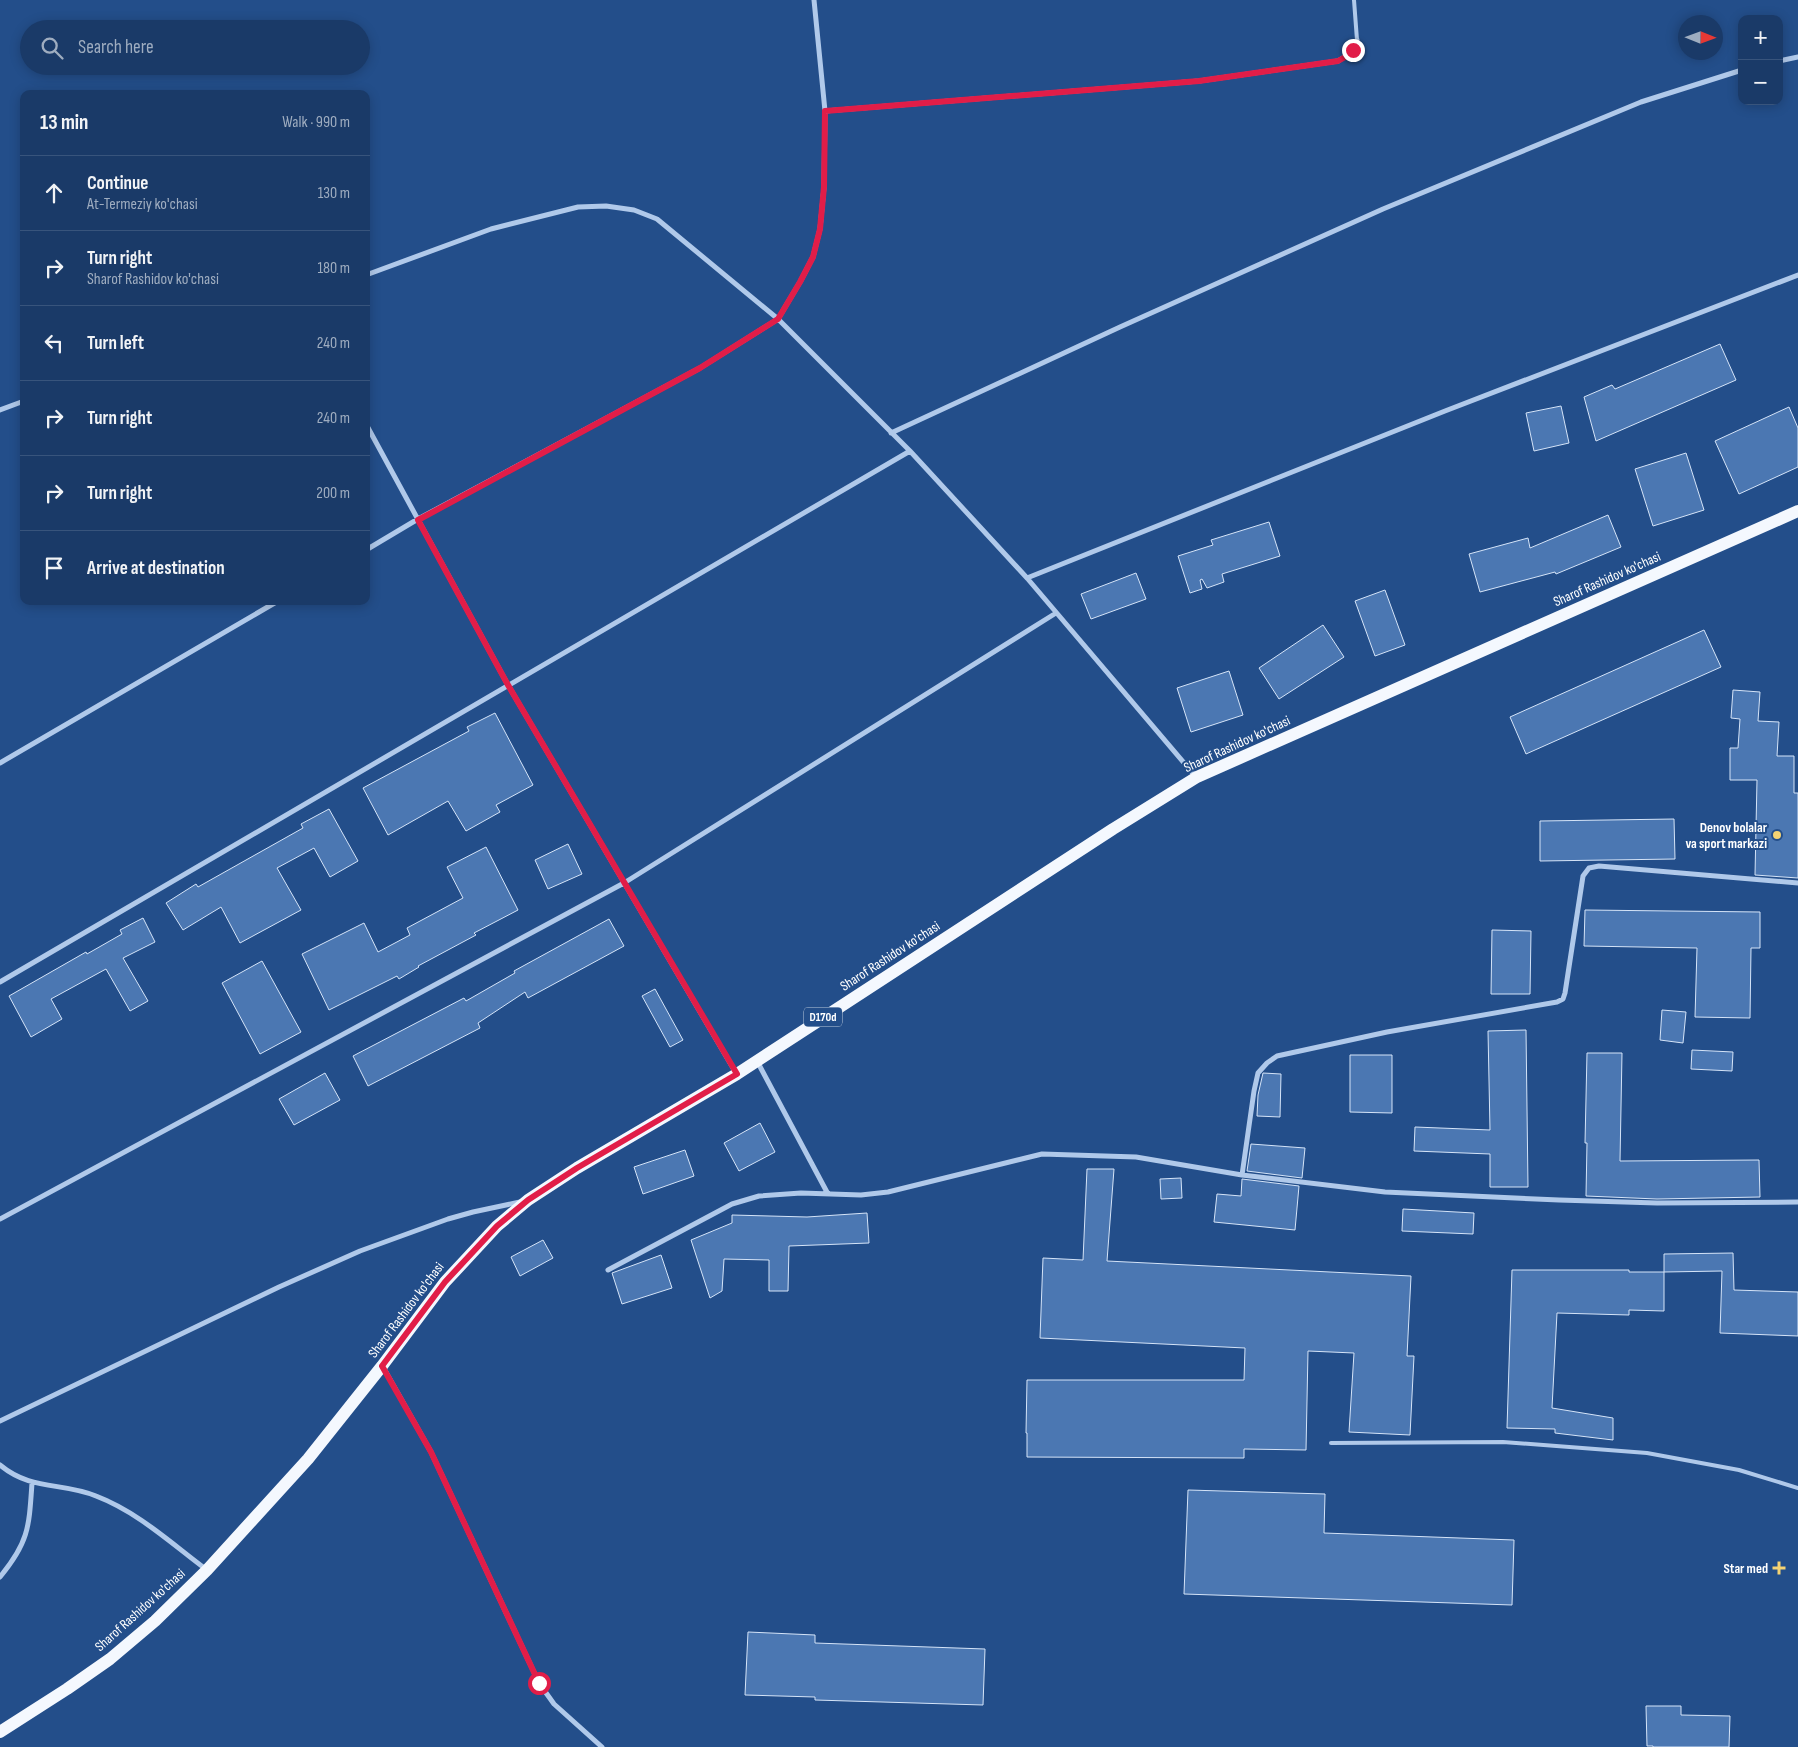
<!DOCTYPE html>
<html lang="en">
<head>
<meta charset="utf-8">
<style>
	body { margin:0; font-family:"Sofia Sans Condensed",sans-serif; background:#274571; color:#f1f3f6 }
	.controls { position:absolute; right:15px; top:15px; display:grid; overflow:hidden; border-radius:10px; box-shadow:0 2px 12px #0003 }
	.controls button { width:45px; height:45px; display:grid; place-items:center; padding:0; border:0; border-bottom:1px solid #38547c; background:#1a3a68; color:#f1f3f6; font:25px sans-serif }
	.compass { position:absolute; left:1678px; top:15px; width:45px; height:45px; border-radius:50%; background:#1a3a68; box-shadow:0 2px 12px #0003; rotate:91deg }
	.stop { position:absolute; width:15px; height:15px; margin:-11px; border:4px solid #e11d48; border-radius:50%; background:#fff }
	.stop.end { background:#e11d48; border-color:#fff; box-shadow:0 1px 5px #0008 }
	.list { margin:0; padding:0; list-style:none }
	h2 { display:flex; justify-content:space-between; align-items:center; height:65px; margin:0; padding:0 20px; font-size:21px }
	h2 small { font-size:16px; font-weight:400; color:#9fadc0 }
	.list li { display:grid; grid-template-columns:32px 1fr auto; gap:15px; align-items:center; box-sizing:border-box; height:75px; padding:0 20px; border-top:1px solid #38547c }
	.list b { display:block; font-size:19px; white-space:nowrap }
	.list p { margin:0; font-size:16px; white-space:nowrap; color:#9fadc0 }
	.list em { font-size:16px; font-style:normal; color:#9fadc0 }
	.icon { flex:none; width:28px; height:28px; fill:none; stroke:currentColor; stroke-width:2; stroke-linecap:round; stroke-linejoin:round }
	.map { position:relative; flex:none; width:1798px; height:1747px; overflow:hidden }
	.search { position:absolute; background:#1a3a68; box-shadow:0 2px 12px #0003; left:20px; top:20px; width:350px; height:55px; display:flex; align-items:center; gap:12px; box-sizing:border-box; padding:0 18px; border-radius:28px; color:#9fadc0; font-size:19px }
	.panel { position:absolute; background:#1a3a68; box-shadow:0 2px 12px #0003; left:20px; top:90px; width:350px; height:515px; border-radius:10px }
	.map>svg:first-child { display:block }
	.building { fill:#4b77b2; stroke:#d5e4f8 }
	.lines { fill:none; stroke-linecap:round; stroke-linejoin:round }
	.lane { stroke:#b0c9ea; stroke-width:4 }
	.street { stroke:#b0c9ea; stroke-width:5 }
	.primary { stroke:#f4f8fe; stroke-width:12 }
	.route { stroke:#e11d48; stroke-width:6 }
	.poi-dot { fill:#f5d373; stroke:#234e8a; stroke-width:2 }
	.labels { text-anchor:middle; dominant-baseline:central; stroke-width:4; stroke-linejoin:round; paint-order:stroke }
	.shield { fill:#234e8a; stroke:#bdcadc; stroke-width:1 }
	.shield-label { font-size:12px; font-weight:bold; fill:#fff }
	.street-label { font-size:14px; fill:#fff; stroke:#234e8a }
	.poi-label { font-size:14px; font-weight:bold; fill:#fff; stroke:#234e8a; text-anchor:end }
</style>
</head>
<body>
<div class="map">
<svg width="1798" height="1747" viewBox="0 0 1798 1747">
	<rect width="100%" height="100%" fill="#234e8a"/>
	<path class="building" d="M1720 344 1736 380 1596 441 1584 397 1612 385 1615 389Z
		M1561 406 1569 443 1534 451 1526 413Z
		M1789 407 1798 428V467L1739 494 1715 441Z
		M1686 453 1704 510 1653 526 1635 469Z
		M1608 515 1621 547 1556 574 1555 572 1480 592 1469 554 1528 538 1530 548Z
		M1269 522 1280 556 1222 574 1224 582 1207 588 1202 579 1200 580 1202 589 1190 593 1178 556 1213 545 1211 540Z
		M1136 573 1146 599 1091 619 1081 594Z
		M1385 590 1405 645 1375 656 1355 601Z
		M1323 625 1344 657 1279 699 1259 668Z
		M1704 630 1721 667 1526 754 1510 717Z
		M1229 671 1243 715 1191 732 1177 688Z
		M1733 690 1760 692 1758 721 1779 722 1777 756H1794V793H1798V878L1755 875 1757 780H1730V748H1738L1740 719 1731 718Z
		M495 713 533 785 496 805 500 812 466 831 448 801 388 835 363 788 469 731 467 727Z
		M329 809 358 861 330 877 314 848 277 868 301 910 240 943 221 907 183 930 166 903 196 884 198 887 303 828 301 824Z
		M1674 819 1675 859 1540 861V821Z
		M568 844 582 874 548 889 535 860Z
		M486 847 518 910 474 933 476 935 418 966 419 967 399 979 397 976 329 1010 302 954 364 923 378 952 410 935 407 928 463 898 447 867Z
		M1585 910 1760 912V948H1751L1750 1018 1695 1017 1697 948 1584 946Z
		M143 918 155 942 123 958 148 1001 130 1011 106 969 51 999 62 1019 31 1037 9 996 86 952 87 954 122 934 120 930Z
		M609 919 624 946 528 998 525 992 478 1023 480 1028 368 1086 353 1056 464 998 466 1001 515 973 514 971Z
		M1492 930 1531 931 1530 994H1491Z
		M262 961 301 1032 260 1054 222 983Z
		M655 989 683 1040 670 1047 642 996Z
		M1662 1010 1686 1012 1683 1043 1660 1040Z
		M1526 1030 1528 1187H1490V1154L1414 1151 1415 1127 1490 1130 1488 1031Z
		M1692 1050 1733 1052 1732 1071 1691 1069Z
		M1587 1053H1622L1620 1161 1759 1160 1760 1197 1657 1199 1586 1196 1587 1143H1585Z
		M1350 1055H1392V1113L1350 1112Z
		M325 1073 340 1100 294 1125 279 1099Z
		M1263 1073 1281 1074 1280 1117 1257 1116 1258 1095Z
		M760 1123 775 1152 739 1171 724 1143Z
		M1251 1144 1305 1148 1302 1178 1247 1171Z
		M685 1150 694 1176 643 1194 634 1167Z
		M1087 1169H1114L1107 1261 1411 1276 1407 1356H1414L1410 1435 1349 1432 1354 1353 1308 1351 1306 1450 1244 1449V1458L1027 1457V1433H1026L1027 1380H1244L1245 1348 1040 1338 1043 1258 1083 1260Z
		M1181 1178 1182 1198 1161 1199 1160 1179Z
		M1242 1179 1299 1186 1295 1230 1214 1222 1217 1194 1241 1196Z
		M1403 1209 1474 1213 1473 1234 1402 1231Z
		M867 1213 869 1243 789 1246 788 1291H769V1260L724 1259 722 1291 710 1298 691 1240 732 1223V1215L807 1217Z
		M543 1240 553 1258 520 1276 511 1257Z
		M1733 1253 1734 1290 1798 1292V1336L1720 1333 1722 1271 1664 1272V1254Z
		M661 1255 672 1288 622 1304 612 1273Z
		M1512 1270H1629V1272H1664V1311L1629 1310V1315L1557 1313 1552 1408 1613 1418V1440L1555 1433V1429L1507 1428Z
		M1188 1490 1325 1494 1324 1533 1514 1540 1512 1605 1184 1594Z
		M748 1632 815 1635V1643L985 1649 983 1705 815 1700V1697L745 1695Z
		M1646 1706H1681V1715L1730 1716 1729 1747H1653V1746H1647Z"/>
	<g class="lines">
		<path class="lane" d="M1354 0 1357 40
			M1331 1443 1503 1442 1647 1453 1739 1470 1798 1488"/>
		<path class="street" d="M1779 61 1798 57
			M825 111 1199 81 1338 61C1348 55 1353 51 1357 40
			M366 275 491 229 578 207 606 206 634 210 657 219 778 319 910 451 1027 578 1196 777
			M0 410 24 401
			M366 424 508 685 736 1073
			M891 433 1120 327 1383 209 1641 102 1742 70
			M366 550 418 519 700 368 778 319 800 282 813 257 820 229 824 187 825 111 814 0
			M1027 578 1445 411 1798 275
			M0 763 278 601
			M0 982 910 451
			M757 1061 828 1194
			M1242 1175 1254 1091 1258 1073 1267 1063 1277 1056 1387 1032 1557 1002 1563 999 1565 993 1583 876 1589 868 1599 866 1798 883
			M0 1219 624 883 1056 613
			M608 1270 732 1204 759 1196 801 1193 861 1195 888 1192 1042 1154 1136 1157 1242 1175 1385 1192 1559 1200 1657 1203 1798 1202
			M383 1367 431 1452 539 1683 554 1704 602 1747
			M0 1421 279 1287 360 1251 448 1219 473 1212 520 1202
			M0 1465C31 1491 62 1482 96 1496 138 1512 172 1544 207 1570
			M0 1577C29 1542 29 1527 32 1483"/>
		<path class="primary" d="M0 1732 67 1689 110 1659 155 1621 207 1570 308 1459 382 1366 445 1282 497 1226 528 1200 577 1168 737 1074 1113 829 1197 777 1798 511"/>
	</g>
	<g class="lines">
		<path class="route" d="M539 1683 431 1452 382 1366 445 1282 497 1226 528 1200 577 1168 737 1074 508 685 418 520 700 368 778 319 800 282 813 257 820 229 824 187 825 111 1199 81 1338 61 1347 56 1353 50"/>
	</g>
	<g class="poi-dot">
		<circle cx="1777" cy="835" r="5"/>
		<path d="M1776.5 1560.5h5v5h5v5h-5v5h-5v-5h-5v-5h5z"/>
	</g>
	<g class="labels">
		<rect class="shield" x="804" y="1007.5" width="38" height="19" rx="4"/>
		<g class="shield-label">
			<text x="823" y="1017">D170d</text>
		</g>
		<g class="street-label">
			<text transform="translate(1607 579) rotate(-24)">Sharof Rashidov ko'chasi</text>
			<text transform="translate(1237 744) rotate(-25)">Sharof Rashidov ko'chasi</text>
			<text transform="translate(890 956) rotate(-33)">Sharof Rashidov ko'chasi</text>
			<text transform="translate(406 1310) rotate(-53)">Sharof Rashidov ko'chasi</text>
			<text transform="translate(140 1610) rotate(-42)">Sharof Rashidov ko'chasi</text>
		</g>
		<g class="poi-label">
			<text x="1767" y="827">Denov bolalar<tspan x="1767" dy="16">va sport markazi</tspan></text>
			<text x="1768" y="1568">Star med</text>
		</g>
	</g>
</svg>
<div class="controls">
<button>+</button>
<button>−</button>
</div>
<svg class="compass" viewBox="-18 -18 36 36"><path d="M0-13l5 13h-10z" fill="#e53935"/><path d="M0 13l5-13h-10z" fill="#9fadc0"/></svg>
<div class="stop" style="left:539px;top:1683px"></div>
<div class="stop end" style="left:1353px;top:50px"></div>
<div class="search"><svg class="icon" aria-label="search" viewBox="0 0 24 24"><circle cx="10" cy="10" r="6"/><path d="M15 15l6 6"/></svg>Search here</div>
<section class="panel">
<h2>13 min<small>Walk · 990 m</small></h2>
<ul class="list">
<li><svg class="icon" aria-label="ahead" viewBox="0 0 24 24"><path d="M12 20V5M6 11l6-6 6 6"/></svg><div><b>Continue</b><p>At-Termeziy ko'chasi</p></div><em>130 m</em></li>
<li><svg class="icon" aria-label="right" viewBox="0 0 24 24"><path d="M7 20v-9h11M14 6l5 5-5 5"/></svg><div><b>Turn right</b><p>Sharof Rashidov ko'chasi</p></div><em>180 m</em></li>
<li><svg class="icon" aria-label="left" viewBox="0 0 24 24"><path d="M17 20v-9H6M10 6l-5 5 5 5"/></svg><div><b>Turn left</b></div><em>240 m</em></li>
<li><svg class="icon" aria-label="right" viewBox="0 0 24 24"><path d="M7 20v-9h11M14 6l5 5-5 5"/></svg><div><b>Turn right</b></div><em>240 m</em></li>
<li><svg class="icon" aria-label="right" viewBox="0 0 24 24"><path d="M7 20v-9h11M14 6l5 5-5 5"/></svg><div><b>Turn right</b></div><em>200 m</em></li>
<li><svg class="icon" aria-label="arrive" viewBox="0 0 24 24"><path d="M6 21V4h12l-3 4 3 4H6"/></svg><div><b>Arrive at destination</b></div></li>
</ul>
</section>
</div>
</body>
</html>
